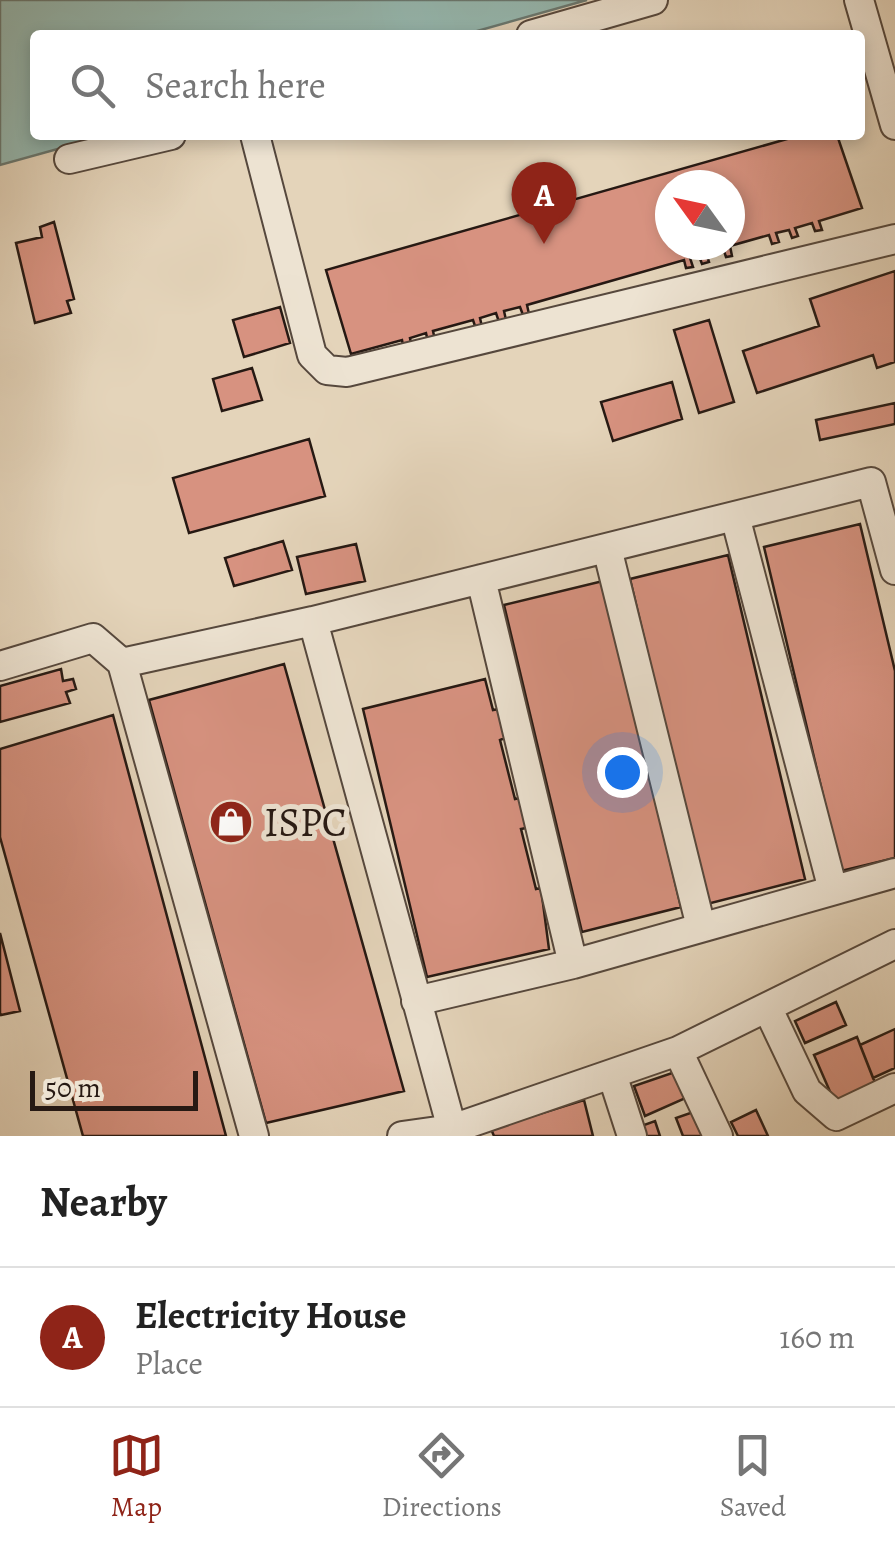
<!DOCTYPE html>
<html lang="en">
<head>
<meta charset="utf-8">
<style>
	body { margin:0; font-family:Alegreya,serif; background:#f2f2f2; color:#222 }
	.compass { position:absolute; left:655px; top:170px; width:90px; height:90px; border-radius:50%; background:#fff; box-shadow:0 5px 15px #0003; rotate:303deg }
	.scale { position:absolute; left:30px; bottom:25px; width:168px; box-sizing:border-box; padding-left:10px; border:5px solid #261913; border-top:0; font-size:28px; line-height:35px; white-space:nowrap; color:#261913; -webkit-text-stroke:8px #ede3d2; paint-order:stroke }
	.you { position:absolute; left:622px; top:772px; width:35px; height:35px; margin:-25px; border:8px solid #fff; border-radius:50%; background:#1a73e8; box-shadow:0 0 0 15px #1a73e833 }
	.badge { display:grid; place-items:center; width:65px; height:65px; border-radius:50%; background:#8f2418; color:#fff; font-size:32px; font-weight:700 }
	.pin { position:absolute; translate:-50% -82px; filter:drop-shadow(0 2px 5px #0008) }
	.pin::after { content:''; position:absolute; top:52px; width:35px; height:30px; background:inherit; clip-path:polygon(0 0,100% 0,50% 100%) }
	.list { margin:0; padding:0; list-style:none }
	h2 { display:flex; justify-content:space-between; align-items:center; height:130px; margin:0; padding:0 40px; font-size:42px }
	h2 small { font-size:32px; font-weight:400; color:#767676 }
	.list li { display:grid; grid-template-columns:65px 1fr auto; gap:30px; align-items:center; box-sizing:border-box; height:140px; padding:0 40px; border-top:2px solid #e0e0e0 }
	.list b { display:block; font-size:38px; white-space:nowrap }
	.list p { margin:0; font-size:32px; white-space:nowrap; color:#767676 }
	.list em { font-size:32px; font-style:normal; color:#767676 }
	.icon { flex:none; width:55px; height:55px; fill:none; stroke:currentColor; stroke-width:2; stroke-linecap:round; stroke-linejoin:round }
	.map { position:relative; flex:none; width:895px; height:1136px; overflow:hidden }
	.search { position:absolute; background:#fff; box-shadow:0 5px 15px #0003; left:30px; right:30px; top:30px; height:110px; display:flex; align-items:center; gap:25px; box-sizing:border-box; padding:0 35px; border-radius:10px; color:#767676; font-size:38px }
	.sheet { height:270px; background:#fff }
	nav { display:flex; justify-content:space-around; align-items:center; box-sizing:border-box; height:140px; border-top:2px solid #e0e0e0; background:#fff; font-size:28px; color:#767676 }
	nav a { display:grid; justify-items:center; gap:5px }
	nav .on { color:#8f2418 }
	.map>svg:first-child { display:block }
	.water { fill:#95b8b0; stroke:#697871; stroke-width:2.5 }
	.building { fill:#d79280; stroke:#261913; stroke-width:2.5; fill-rule:evenodd }
	.lines { fill:none; stroke-linecap:round; stroke-linejoin:round }
	.minor-casing { stroke:#56483d; stroke-width:32 }
	.minor { stroke:#ede3d2; stroke-width:28 }
	.labels { text-anchor:middle; dominant-baseline:central; stroke-width:10; stroke-linejoin:round; paint-order:stroke }
	.poi-label { font-size:40px; fill:#261913; stroke:#ede3d2; text-anchor:start }
</style>
</head>
<body>
<div class="map">
<svg width="895" height="1136" viewBox="0 0 895 1136">
	<rect width="100%" height="100%" fill="#e4d4ba"/>
	<filter id="stains"><feTurbulence type="fractalNoise" baseFrequency=".002" numOctaves="4"/><feColorMatrix values="0 0 0 0 .2 0 0 0 0 .09 0 0 0 0 .02 0 0 0 .5 -.17"/></filter>
	<radialGradient id="worn" r=".72"><stop offset=".6" stop-color="#630" stop-opacity="0"/><stop offset="1" stop-color="#630" stop-opacity=".3"/></radialGradient>
	<path class="water" d="M0 0H587L463 35H35V135H108L0 165Z"/>
	<path class="building" d="M801 135H837L862 208 819 221 822 230 815 231 812 223 795 228 798 236 792 238 789 230 776 233 779 242 772 244 769 235 730 246 732 256 726 257 723 248 706 253 709 262 702 264 699 256 690 258 693 267 686 268 684 260 527 305 529 314 523 315 520 307 504 311 506 320 499 322 496 313 480 318 482 327 476 329 473 320 433 331 435 340 428 342 426 333 410 338 412 348 404 350 402 340 351 354 326 270ZM670 185H730V245H670Z
		M54 222 74 299 67 301 71 313 35 323 16 243 42 237 40 227Z
		M895 271V362L877 368 873 355 757 393 743 351 819 326 810 299Z
		M280 307 290 343 244 357 233 320Z
		M709 320 734 402 699 413 674 330Z
		M252 368 262 400 222 411 213 379Z
		M672 382 682 419 613 441 601 402Z
		M895 403V424L820 440 816 420Z
		M309 439 325 496 189 533 173 478Z
		M860 524 895 671V858L841 871 764 547Z
		M283 541 292 570 234 586 225 558Z
		M356 544 365 581 306 594 297 557Z
		M728 555 805 879 707 904 630 579Z
		M603 581 681 907 582 932 504 605Z
		M284 664 404 1091 266 1123 149 700Z
		M61 669 63 681 73 679 76 689 66 692 70 703 0 722V686Z
		M485 679 493 710 499 709 505 738 500 740 515 799 520 798 526 828 521 829 536 889 541 888 549 949 427 977 363 709Z
		M113 715 226 1136H83L0 837V749Z
		M0 933 20 1011 1 1015 0 1013Z
		M836 1002 846 1025 805 1043 795 1021Z
		M895 1029V1068L873 1078 860 1045Z
		M857 1037 876 1085 835 1103 814 1055Z
		M675 1072 688 1097 645 1116 634 1086Z
		M584 1100 593 1136H494L491 1129Z
		M756 1110 768 1136H738L731 1122Z
		M696 1111 707 1136H683L676 1118Z
		M655 1121 660 1136H636L633 1129Z"/>
	<g class="lines">
		<g class="minor-casing">
			<path id="minor" d="M859 0 895 125
				M531 35 653 0
				M255 135 312 355 327 370 347 372 895 239
				M69 159 171 135
				M735 516 833 890
				M607 548 701 927
				M481 579 573 964
				M313 621 871 482 895 570
				M122 663 254 1136
				M0 666 93 638 122 663 313 621 452 1129 402 1136
				M416 1001 573 964 895 873
				M768 1009 807 1091 836 1116 895 1088
				M678 1051 718 1136
				M612 1074 632 1136
				M452 1129 678 1051 895 944"/>
		</g>
		<use href="#minor" class="minor"/>
	</g>
	<defs>
		<g id="shop-disc" transform="scale(2.25)"><circle r="9.5" fill="#8f2418" stroke="#ede3d2"/><path d="M-5-2.5h2.3a2.7 3.5 0 0 1 5.4 0H5L5.5 6h-11ZM-1.5-2.5h3a1.5 2.3 0 0 0-3 0Z" fill="#fff"/></g>
	</defs>
	<g fill-rule="evenodd">
		<use href="#shop-disc" x="231" y="822"/>
	</g>
	<g class="labels">
		<g class="poi-label">
			<text x="264" y="822">ISPC</text>
		</g>
	</g>
	<rect width="100%" height="100%" filter="url(#stains)"/>
	<rect width="100%" height="100%" fill="url(#worn)"/>
</svg>
<svg class="compass" viewBox="-18 -18 36 36"><path d="M0-13l5 13h-10z" fill="#e53935"/><path d="M0 13l5-13h-10z" fill="#767676"/></svg>
<div class="scale">50 m</div>
<div class="you"></div>
<div class="pin badge" style="left:544px;top:244px">A</div>
<div class="search"><svg class="icon" aria-label="search" viewBox="0 0 24 24"><circle cx="10" cy="10" r="6"/><path d="M15 15l6 6"/></svg>Search here</div>
</div>
<section class="sheet">
<h2>Nearby<small></small></h2>
<ul class="list">
<li><span class="badge">A</span><div><b>Electricity House</b><p>Place</p></div><em>160 m</em></li>
</ul>
</section>
<nav>
<a class="on"><svg class="icon" aria-label="map" viewBox="0 0 24 24"><path d="M3 6l6-2 6 2 6-2v14l-6 2-6-2-6 2zM9 4v14M15 6v14"/></svg>Map</a>
<a><svg class="icon" aria-label="directions" viewBox="0 0 24 24"><path d="M12 3l9 9-9 9-9-9zM9 14v-3h6M13 9l2 2-2 2"/></svg>Directions</a>
<a><svg class="icon" aria-label="saved" viewBox="0 0 24 24"><path d="M7 4h10v16l-5-4-5 4z"/></svg>Saved</a>
</nav>
</body>
</html>
